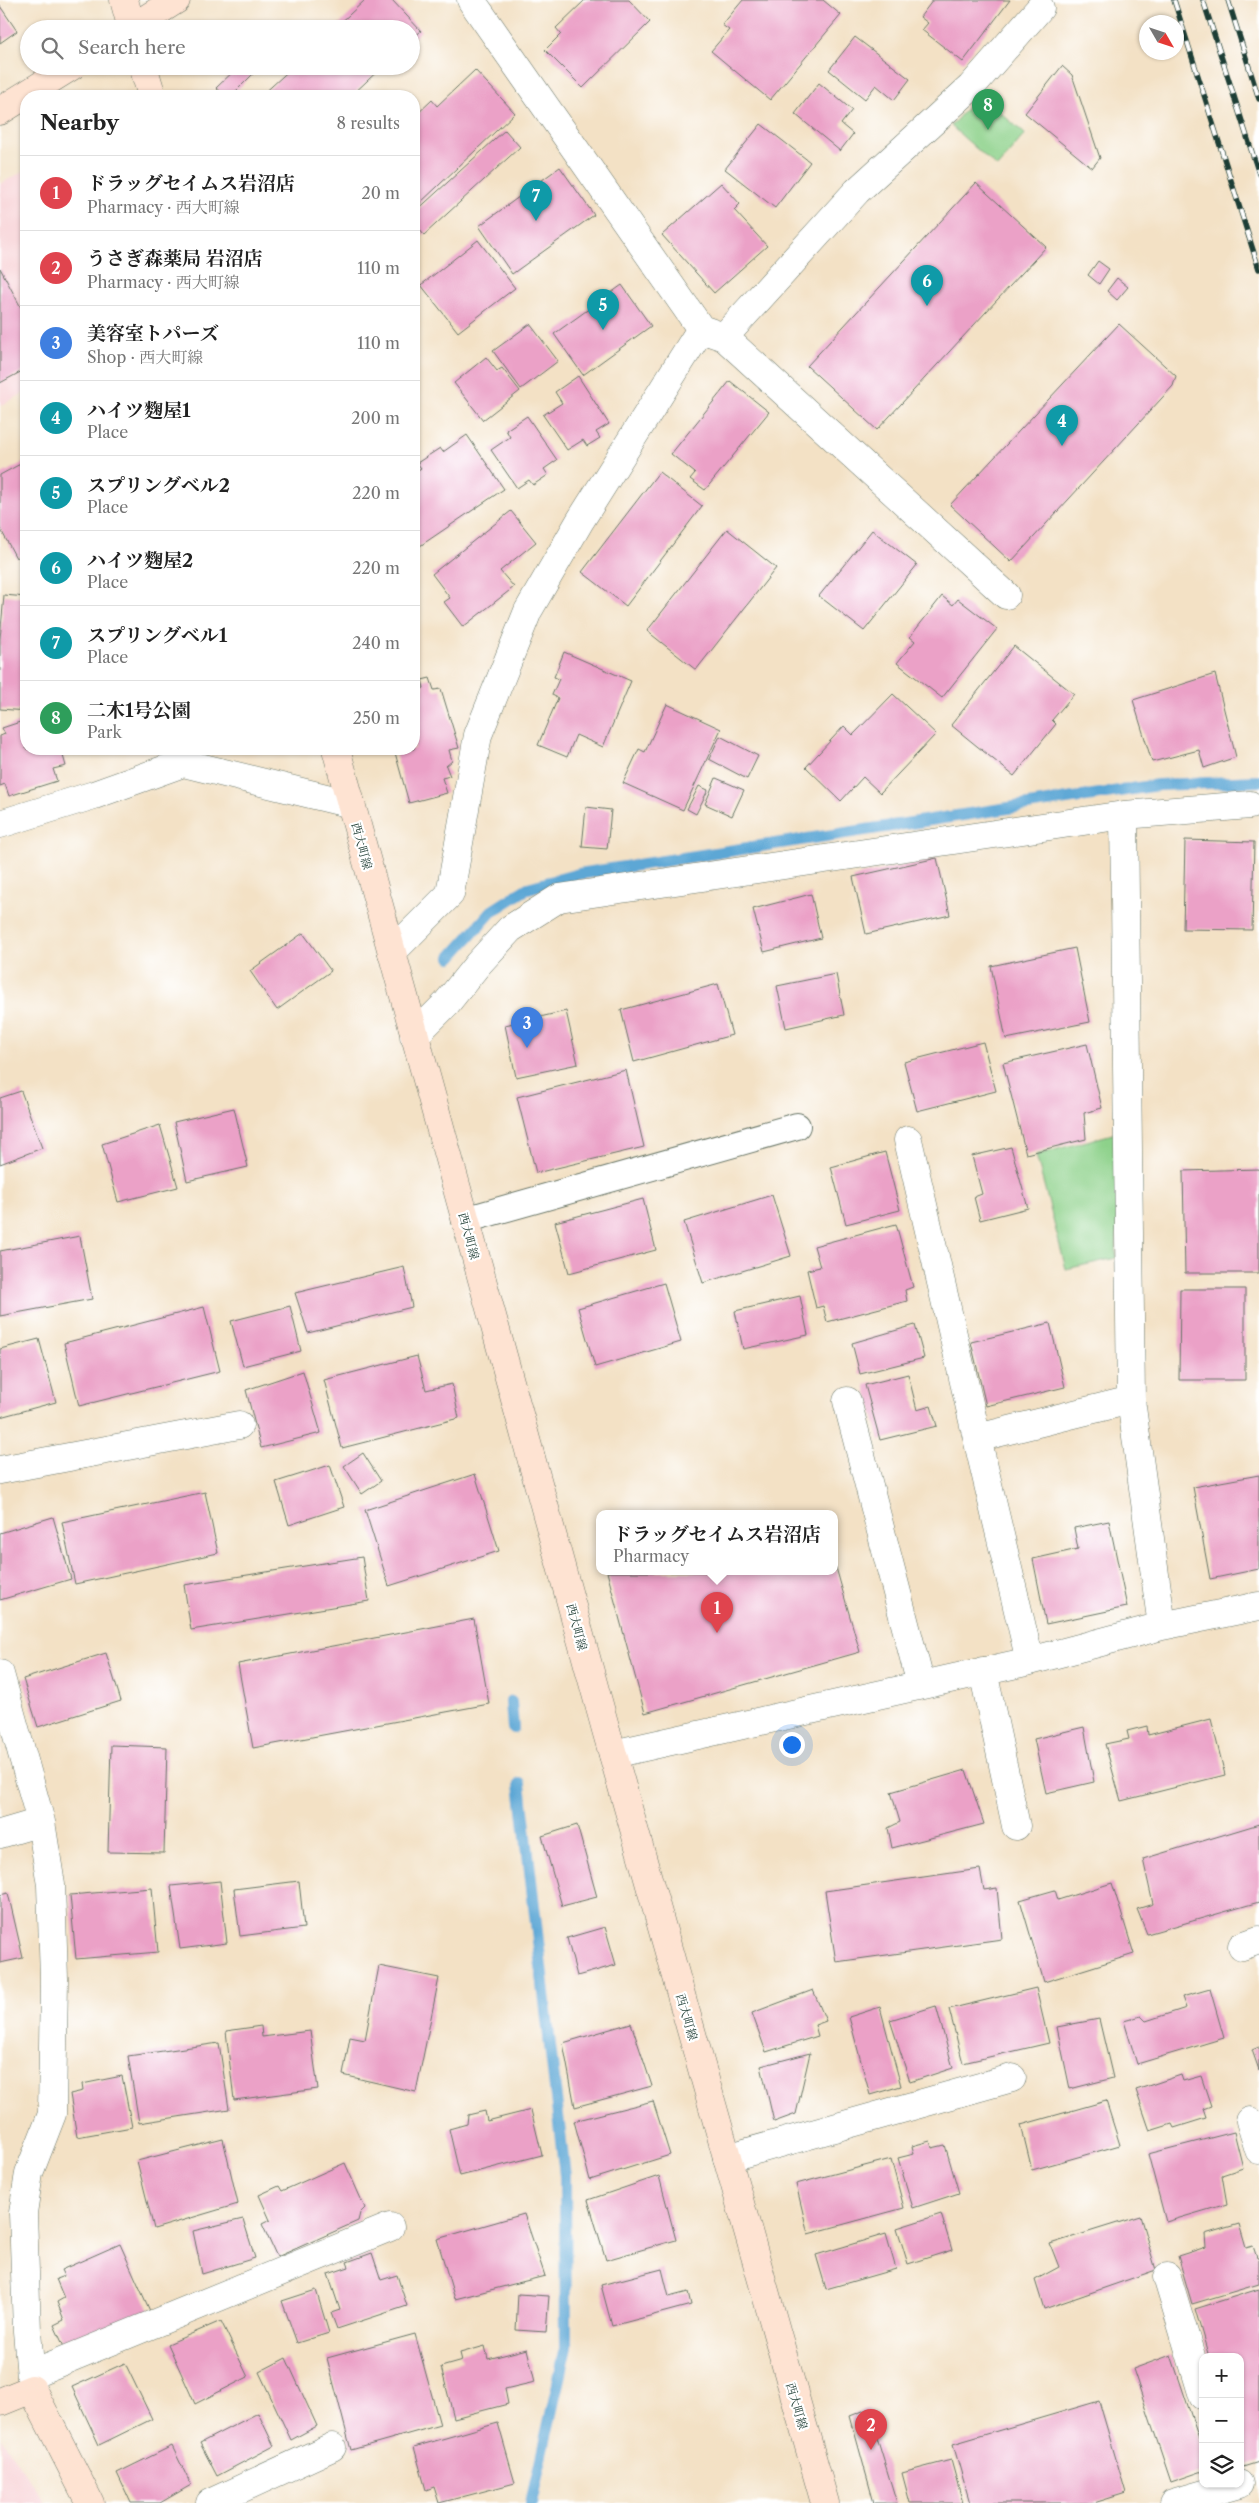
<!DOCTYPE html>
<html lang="en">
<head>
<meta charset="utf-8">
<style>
	body { margin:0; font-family:"Libre Caslon Text","Noto Serif JP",serif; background:#f6f6f6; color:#222 }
	.controls { position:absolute; right:15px; bottom:15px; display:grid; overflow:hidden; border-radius:10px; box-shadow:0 1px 4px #0004 }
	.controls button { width:45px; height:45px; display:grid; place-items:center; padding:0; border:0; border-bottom:1px solid #e0e0e0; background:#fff; color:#222; font:25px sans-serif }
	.compass { position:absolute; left:1139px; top:15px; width:45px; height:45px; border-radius:50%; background:#fff; box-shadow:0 1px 4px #0004; rotate:129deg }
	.you { position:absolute; left:791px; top:1744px; width:18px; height:18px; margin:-12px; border:4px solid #fff; border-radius:50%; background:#1a73e8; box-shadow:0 0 0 8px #1a73e833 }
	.badge { display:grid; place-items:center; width:32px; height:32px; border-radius:50%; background:#7c3aed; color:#fff; font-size:16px; font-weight:700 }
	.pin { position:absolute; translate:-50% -41px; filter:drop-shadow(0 1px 2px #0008) }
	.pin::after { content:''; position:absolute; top:26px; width:18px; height:15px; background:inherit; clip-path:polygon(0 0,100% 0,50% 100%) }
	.popup { position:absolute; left:596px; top:1510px; width:242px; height:65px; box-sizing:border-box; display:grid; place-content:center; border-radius:10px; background:#fff; filter:drop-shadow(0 1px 4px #0005); font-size:16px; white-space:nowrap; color:#767676 }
	.popup b { font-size:19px; color:#222 }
	.popup::after { content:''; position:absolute; left:50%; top:100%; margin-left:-10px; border:10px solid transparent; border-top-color:#fff }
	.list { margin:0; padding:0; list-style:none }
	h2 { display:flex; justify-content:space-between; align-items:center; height:65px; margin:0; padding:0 20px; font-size:21px }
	h2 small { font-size:16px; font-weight:400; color:#767676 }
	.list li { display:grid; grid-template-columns:32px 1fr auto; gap:15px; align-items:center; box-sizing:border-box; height:75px; padding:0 20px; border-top:1px solid #e0e0e0 }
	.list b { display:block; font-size:19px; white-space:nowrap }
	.list p { margin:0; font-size:16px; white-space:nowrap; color:#767676 }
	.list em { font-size:16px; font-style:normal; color:#767676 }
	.icon { flex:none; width:28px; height:28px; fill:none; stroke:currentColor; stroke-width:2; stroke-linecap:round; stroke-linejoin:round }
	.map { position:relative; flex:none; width:1259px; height:2503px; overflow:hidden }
	.search { position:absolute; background:#fff; box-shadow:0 1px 4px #0004; left:20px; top:20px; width:400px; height:55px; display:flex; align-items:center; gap:12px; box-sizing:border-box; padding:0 18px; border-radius:28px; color:#767676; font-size:19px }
	.panel { position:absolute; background:#fff; box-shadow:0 1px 4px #0004; left:20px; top:90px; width:400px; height:665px; border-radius:20px }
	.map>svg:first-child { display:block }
	.built { fill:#f7cfd3 }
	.green { fill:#8dd18a; stroke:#56875f }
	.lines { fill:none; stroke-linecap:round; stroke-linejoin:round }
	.stream { stroke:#5da7d5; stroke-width:12 }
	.building { fill:#eba1c7 }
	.lane-casing { stroke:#697667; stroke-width:28 }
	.street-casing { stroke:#697667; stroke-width:29 }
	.secondary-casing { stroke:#697667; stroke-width:29 }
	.lane { stroke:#fff; stroke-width:26 }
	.street { stroke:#fff; stroke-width:28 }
	.secondary { stroke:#fee3d2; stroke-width:28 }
	.rail-casing { stroke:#1f3d34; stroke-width:5.5 }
	.rail { stroke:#fff; stroke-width:4; stroke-dasharray:11; stroke-linecap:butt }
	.labels { text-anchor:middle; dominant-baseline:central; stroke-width:4.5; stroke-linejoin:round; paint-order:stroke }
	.street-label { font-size:12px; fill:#1f3d34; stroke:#fff }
</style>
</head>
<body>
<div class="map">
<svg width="1259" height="2503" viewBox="0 0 1259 2503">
	<rect width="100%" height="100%" fill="#fff"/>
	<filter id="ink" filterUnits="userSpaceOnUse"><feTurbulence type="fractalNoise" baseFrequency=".02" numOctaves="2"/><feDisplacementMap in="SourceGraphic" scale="10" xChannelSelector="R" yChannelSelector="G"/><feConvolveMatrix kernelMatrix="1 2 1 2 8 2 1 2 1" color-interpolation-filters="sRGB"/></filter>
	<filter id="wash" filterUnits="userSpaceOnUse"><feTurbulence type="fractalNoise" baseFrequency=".0096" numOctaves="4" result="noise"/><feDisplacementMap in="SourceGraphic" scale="20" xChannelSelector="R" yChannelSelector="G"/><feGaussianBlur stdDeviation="1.12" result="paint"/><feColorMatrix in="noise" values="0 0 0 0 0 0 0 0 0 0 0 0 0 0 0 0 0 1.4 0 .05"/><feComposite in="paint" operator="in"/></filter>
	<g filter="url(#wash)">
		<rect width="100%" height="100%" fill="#f3e1c5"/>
		<path class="built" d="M26 170V392L0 406V184Z
			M1 2438 45 2503H0Z"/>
		<path class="green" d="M979 94 1025 134 997 167 951 126Z
			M1120 1132 1116 1258 1066 1269 1036 1155Z"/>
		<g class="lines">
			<path class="stream" d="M451 957 492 911 528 888 579 874 1158 785 1259 781
				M511 1702 513 1728
				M520 1784 565 2176 566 2347 531 2503"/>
		</g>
		<g id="blocks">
			<path class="building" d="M365 0H392L421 31 411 40V29H334Z
				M585 0H629L650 22 583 88 545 50 561 34 556 28Z
				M743 0H823L841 15 770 100 711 51 729 30 722 25Z
				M933 0H1010L963 62 922 30 928 23 920 17Z
				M0 6 17 31 0 43Z
				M855 37 910 79 894 100 876 85 865 99 829 70Z
				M239 66H261L231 96H225L216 88Z
				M294 66H383L351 96H261Z
				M1062 66 1072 75 1100 158 1092 168 1025 113Z
				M475 70 515 113 419 204 414 198V117L432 100 437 106Z
				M819 83 852 110 841 124 853 134 840 151 795 114Z
				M761 124 810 162 775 208 725 169Z
				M505 130 520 147 424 235 414 223V213Z
				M560 167 594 215 512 274 479 226Z
				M721 183 740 204 734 210 767 246 714 293 662 235Z
				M976 183 1046 247 877 430 807 366Z
				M478 240 515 288 458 332 421 285Z
				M1098 261 1109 269 1099 284 1088 275Z
				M0 268 26 317V369L0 383Z
				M1117 278 1128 287 1117 300 1107 291Z
				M622 285 651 326 583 375 554 334Z
				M530 324 558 361 521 389 493 351Z
				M1119 324 1176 376 1173 386 1011 562 950 505Z
				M486 357 497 371 502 368 520 391 483 420 454 383Z
				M578 376 609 424 596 432 600 438 587 446 583 440 567 450 543 415 562 403 555 392Z
				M730 381 769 412 705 490 690 479 695 473 671 454Z
				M527 416 557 460 544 469 548 475 533 485 529 480 517 488 491 450 510 437 506 430Z
				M467 435 504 489 417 548 414 542V473L421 468 417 463 440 448 443 452Z
				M24 462 26 465V553L16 558 0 528V475Z
				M659 472 702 506 626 606 582 572Z
				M511 511 536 542 500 571 514 587 463 627 444 602 450 598 432 574Z
				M727 529 776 568 696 670 647 631Z
				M872 530 917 565 864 631 819 596Z
				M4 595 26 597V711L0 709V639Z
				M942 596 953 605 958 599 997 629 942 698 897 663 915 641 910 637Z
				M1014 646 1074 694 1052 720 1056 724 1014 776 951 725Z
				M564 652 631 681 603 747 576 735 567 757 538 745 558 698 552 695 559 679 554 677Z
				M1215 674 1236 757 1204 768 1199 750 1152 762 1133 700Z
				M430 678 434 690 441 689 459 748 449 750 452 761 446 766 450 776 442 778 447 793 409 803 394 749H414V701L418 700 415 691 424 688 422 680Z
				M893 694 936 734 880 793 863 777 841 801 806 767 844 726 853 735Z
				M667 704 721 729 683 810 623 783 639 749 645 752Z
				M26 720V749H61L66 766 53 769 57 781 9 796 5 784 0 786V736L5 734 2 728Z
				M720 736 758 756 747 779 709 759Z
				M716 778 744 790 732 816 705 804Z
				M699 786 708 790 696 814 687 809Z
				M586 807 611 810 607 849 582 847Z
				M1185 840 1254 842 1252 930 1183 929Z
				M937 858 950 915 866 934 853 877Z
				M811 894 821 938 764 952 753 909Z
				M303 933 331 971 277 1010 250 971Z
				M1075 948 1090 1022 1006 1039 991 966Z
				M836 974 844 1015 786 1028 777 986Z
				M718 984 732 1035 634 1062 621 1010Z
				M566 1011 578 1064 516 1077 505 1025Z
				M983 1042 996 1091 917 1111 904 1062Z
				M1087 1044 1102 1108 1084 1113 1086 1139 1026 1154 1003 1063Z
				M626 1070 644 1147 536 1173 517 1097Z
				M21 1091 42 1148 0 1164V1098Z
				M234 1108 248 1167 187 1181 174 1122Z
				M160 1125 178 1187 118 1202 102 1144Z
				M1011 1147 1028 1208 980 1220 974 1197 982 1194 972 1156Z
				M885 1152 900 1210 846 1224 831 1167Z
				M1259 1169V1273H1185L1183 1171Z
				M772 1195 791 1256 703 1283 684 1222Z
				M643 1199 656 1250 569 1273 555 1222Z
				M896 1224 913 1287 905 1290 907 1301 827 1322 823 1306 816 1308 807 1270 820 1267 814 1246Z
				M80 1236 92 1299 0 1316V1251Z
				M404 1267 412 1307 308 1333 295 1293Z
				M664 1283 681 1342 595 1367 578 1308Z
				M1180 1289H1245V1380H1179Z
				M800 1296 808 1335 743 1349 735 1311Z
				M290 1306 301 1351 243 1366 231 1321Z
				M204 1307 220 1371 79 1406 64 1343Z
				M1050 1323 1065 1387 986 1406 971 1342Z
				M915 1325 924 1358 860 1374 852 1343Z
				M39 1339 56 1402 0 1417V1349Z
				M417 1356 426 1390 452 1384 459 1418 342 1448 324 1380Z
				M303 1371 321 1433 261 1448 246 1390Z
				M908 1374 917 1410 931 1406 937 1426 880 1440 865 1385Z
				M363 1453 381 1481 362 1494 344 1466Z
				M330 1465 344 1507 289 1525 276 1482Z
				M475 1474 499 1551 389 1586 365 1510Z
				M1259 1475V1569L1210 1579 1193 1487Z
				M205 1492 218 1553 75 1584 62 1522Z
				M53 1517 71 1579 0 1600V1533Z
				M1109 1521 1127 1607 1046 1624 1033 1559 1078 1549 1074 1528Z
				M362 1557 369 1601 191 1630 184 1585Z
				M835 1564 860 1652 645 1713 607 1572H834Z
				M474 1619 489 1704 253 1748 238 1664Z
				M106 1653 121 1701 38 1727 23 1679Z
				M1211 1719 1225 1775 1121 1801 1105 1744 1129 1739 1127 1731 1147 1726 1148 1735Z
				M1084 1727 1094 1782 1046 1793 1034 1739Z
				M111 1745 167 1747 164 1853 108 1852Z
				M966 1770 984 1824 892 1848 888 1828 900 1822 891 1792Z
				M1259 1824V1902L1147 1934 1137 1909 1153 1904 1143 1859Z
				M577 1825 597 1897 562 1906 542 1836Z
				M980 1869 984 1890 997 1888 1002 1939 836 1962 825 1891Z
				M220 1881 227 1943 180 1949 171 1886Z
				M299 1881 304 1928 240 1936 234 1889Z
				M1112 1883 1134 1954 1044 1982 1020 1900 1055 1890 1058 1900Z
				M152 1888 158 1952 76 1959 70 1895Z
				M8 1893 23 1958 0 1963V1895Z
				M605 1927 616 1965 577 1976 567 1938Z
				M379 1966 439 1978 416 2092 343 2075 350 2037 365 2040Z
				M1036 1988 1049 2043 963 2063 949 2009Z
				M1210 1989 1224 2038 1137 2064 1124 2021 1141 2016 1146 2021 1186 2008 1182 1997Z
				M813 1990 826 2021 815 2025 818 2036 766 2052 752 2013Z
				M936 2006 953 2068 910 2082 890 2020Z
				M880 2007 901 2086 870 2095 849 2017Z
				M1099 2019 1113 2078 1070 2089 1057 2027Z
				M631 2023 652 2086 575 2107 563 2043Z
				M261 2026 262 2037 310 2031 318 2089 234 2100 226 2031Z
				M219 2043 229 2109 139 2123 128 2056Z
				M1259 2047V2070L1252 2050Z
				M810 2053 796 2114 774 2122 761 2066Z
				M1181 2075 1183 2081 1201 2076 1211 2106 1203 2109 1206 2118 1174 2128 1172 2124 1150 2131 1136 2090Z
				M122 2076 132 2127 77 2137 70 2094 83 2091 82 2084Z
				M653 2101 670 2155 590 2180 574 2121Z
				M1106 2101 1120 2145 1032 2170 1021 2125Z
				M531 2110 542 2155 460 2176 449 2129 467 2124 468 2115 485 2111 487 2121Z
				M1234 2132 1243 2168 1222 2175 1227 2204 1166 2222 1148 2154Z
				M223 2139 238 2204 154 2229 137 2161Z
				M930 2141 932 2148 945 2145 959 2193 913 2208 898 2158 914 2154 912 2146Z
				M891 2159 904 2208 808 2234 796 2184Z
				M345 2163 365 2208 360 2213 358 2221 277 2257 262 2224 270 2220 259 2195 279 2186 282 2191Z
				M659 2176 676 2240 606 2260 588 2200Z
				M524 2214 545 2276 455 2299 437 2239Z
				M941 2214 952 2250 908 2264 897 2228Z
				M1140 2216 1156 2270 1044 2309 1035 2280 1059 2267 1050 2244Z
				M243 2219 255 2258 202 2274 193 2231Z
				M1239 2224 1246 2248 1253 2246 1257 2258H1259V2284L1192 2304 1178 2256 1206 2247 1205 2234Z
				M886 2234 896 2269 826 2289 816 2255Z
				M120 2244 150 2311 65 2349 54 2325 64 2320 57 2302 64 2298 56 2279 64 2276 61 2270Z
				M372 2253 381 2280 397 2275 407 2306 337 2329 331 2313 340 2310 328 2274 349 2267 347 2262Z
				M662 2269 669 2297 688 2292 691 2305 612 2326 601 2285Z
				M1259 2289V2462L1243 2467 1240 2459V2357H1209L1195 2309Z
				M316 2290 329 2333 297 2343 282 2301Z
				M518 2294 549 2296 546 2332 516 2330Z
				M221 2321 248 2377 195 2404 168 2344Z
				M415 2334 440 2425 351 2450 327 2358Z
				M485 2346 488 2359 527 2349 535 2382 505 2389 508 2404 454 2418 441 2367 462 2361 460 2353Z
				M1171 2355 1203 2451V2471L1171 2482 1133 2369Z
				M286 2358 317 2426 291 2440 259 2372Z
				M125 2363 152 2419 99 2445 72 2387Z
				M1099 2401 1126 2493 1094 2503H970L953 2444Z
				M868 2409 897 2503H874L850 2416Z
				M258 2413 274 2446 217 2476 200 2443Z
				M498 2423 515 2483 439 2503 434 2487 426 2490 414 2447Z
				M172 2446 191 2485 160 2503H131L117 2473Z
				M951 2460 963 2503H910L902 2473Z"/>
		</g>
	</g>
	<g filter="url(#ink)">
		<use href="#blocks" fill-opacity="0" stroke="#697667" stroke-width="1"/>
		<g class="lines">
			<g class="lane-casing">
				<path id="lane" d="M465 1220 797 1126"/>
			</g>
			<g class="street-casing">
				<path id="street" d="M701 329 724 337 857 191 971 87 1040 8
					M724 337 1006 595
					M1124 815 1250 805
					M0 824 94 795 183 763 351 804
					M392 952 450 894 478 735 528 611 580 521 701 329 471 0
					M414 1036 446 1004 478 964 510 929 559 898 1124 815 1131 1400 1162 1626
					M908 1140 977 1438
					M847 1401 921 1685
					M0 1470 239 1425
					M1030 1661 977 1438 1131 1400
					M983 1671 1016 1826
					M0 1674 41 1822 51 1885 54 1979 52 2114 29 2173 23 2213 27 2331 32 2389
					M613 1754 1030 1661 1162 1626 1259 1606
					M0 1834 41 1822
					M1242 1946 1259 1940
					M1250 2121 1259 2150
					M727 2158 1012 2078
					M1167 2277 1203 2396
					M31 2374 390 2227
					M210 2503 332 2447
					M1173 2503 1239 2484"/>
			</g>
			<g class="secondary-casing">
				<path id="secondary" d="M124 0 132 29
					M130 29 176 0
					M143 66 152 96
					M0 111 72 66
					M336 749 606 1730 825 2503
					M0 2402 32 2389 90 2503"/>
			</g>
			<use href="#lane" class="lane"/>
			<use href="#street" class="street"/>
			<use href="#secondary" class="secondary"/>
			<g class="rail-casing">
				<path id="rail" d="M1174 0 1259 269
					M1203 0 1259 174
					M1228 0 1259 99"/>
			</g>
			<use href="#rail" class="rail"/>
		</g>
	</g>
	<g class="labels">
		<g class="street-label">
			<text transform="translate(362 846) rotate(75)">西大町線</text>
			<text transform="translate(469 1236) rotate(75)">西大町線</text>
			<text transform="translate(577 1627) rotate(75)">西大町線</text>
			<text transform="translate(687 2017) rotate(74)">西大町線</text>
			<text transform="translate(797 2406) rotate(74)">西大町線</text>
		</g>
	</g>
</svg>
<div class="controls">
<button>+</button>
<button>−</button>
<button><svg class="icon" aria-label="layers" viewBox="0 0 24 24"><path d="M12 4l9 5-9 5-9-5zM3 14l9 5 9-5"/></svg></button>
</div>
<svg class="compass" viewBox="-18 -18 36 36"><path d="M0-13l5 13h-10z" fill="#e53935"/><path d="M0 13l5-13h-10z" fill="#767676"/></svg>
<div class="you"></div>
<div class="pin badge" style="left:717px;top:1633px;background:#e0444e">1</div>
<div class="popup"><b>ドラッグセイムス岩沼店</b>Pharmacy</div>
<div class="pin badge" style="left:871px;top:2450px;background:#e0444e">2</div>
<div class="pin badge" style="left:527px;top:1048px;background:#3f7fe0">3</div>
<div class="pin badge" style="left:1062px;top:446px;background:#0f9aa8">4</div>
<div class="pin badge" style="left:603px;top:330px;background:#0f9aa8">5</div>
<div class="pin badge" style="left:927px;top:306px;background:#0f9aa8">6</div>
<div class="pin badge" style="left:536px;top:221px;background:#0f9aa8">7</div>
<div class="pin badge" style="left:988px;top:130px;background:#2e9e5b">8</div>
<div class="search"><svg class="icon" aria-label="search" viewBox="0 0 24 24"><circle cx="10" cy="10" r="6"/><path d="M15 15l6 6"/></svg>Search here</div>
<section class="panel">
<h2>Nearby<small>8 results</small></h2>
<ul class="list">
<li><span class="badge" style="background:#e0444e">1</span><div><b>ドラッグセイムス岩沼店</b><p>Pharmacy · 西大町線</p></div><em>20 m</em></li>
<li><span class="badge" style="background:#e0444e">2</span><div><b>うさぎ森薬局 岩沼店</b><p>Pharmacy · 西大町線</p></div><em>110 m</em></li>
<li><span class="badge" style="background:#3f7fe0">3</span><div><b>美容室トパーズ</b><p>Shop · 西大町線</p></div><em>110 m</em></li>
<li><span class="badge" style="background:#0f9aa8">4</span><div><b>ハイツ麴屋1</b><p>Place</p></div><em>200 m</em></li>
<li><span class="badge" style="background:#0f9aa8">5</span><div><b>スプリングベル2</b><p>Place</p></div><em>220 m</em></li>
<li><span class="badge" style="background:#0f9aa8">6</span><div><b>ハイツ麴屋2</b><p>Place</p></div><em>220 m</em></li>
<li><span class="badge" style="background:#0f9aa8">7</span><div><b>スプリングベル1</b><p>Place</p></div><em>240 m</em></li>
<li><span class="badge" style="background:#2e9e5b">8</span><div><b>二木1号公園</b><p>Park</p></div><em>250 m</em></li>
</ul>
</section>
</div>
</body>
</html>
